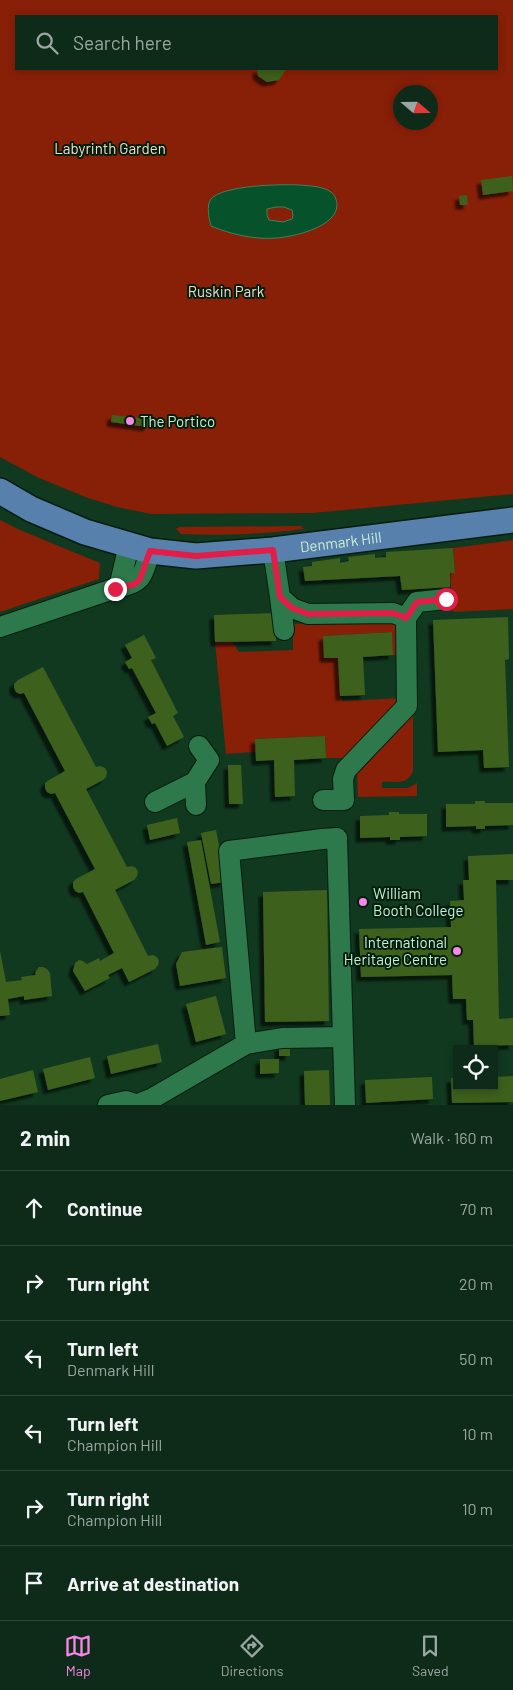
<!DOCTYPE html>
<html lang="en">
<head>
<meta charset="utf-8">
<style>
	body { margin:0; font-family:Barlow,sans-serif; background:#1b3725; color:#f1f3f6 }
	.controls { position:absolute; right:15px; bottom:15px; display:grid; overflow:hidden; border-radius:0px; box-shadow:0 2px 8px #0003 }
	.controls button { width:45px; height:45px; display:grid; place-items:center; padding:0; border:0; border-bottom:1px solid #2d4737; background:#0d2b18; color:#f1f3f6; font:25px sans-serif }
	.compass { position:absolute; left:393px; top:85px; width:45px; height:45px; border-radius:50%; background:#0d2b18; box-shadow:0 2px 8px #0003; rotate:110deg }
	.stop { position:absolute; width:15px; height:15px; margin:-11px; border:4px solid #e11d48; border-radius:50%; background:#fff }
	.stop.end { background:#e11d48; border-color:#fff; box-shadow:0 1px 5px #0008 }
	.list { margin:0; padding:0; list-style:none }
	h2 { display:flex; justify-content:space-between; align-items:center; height:65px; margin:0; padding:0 20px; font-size:21px }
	h2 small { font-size:16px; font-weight:400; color:#9aa7a2 }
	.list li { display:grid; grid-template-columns:32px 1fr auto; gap:15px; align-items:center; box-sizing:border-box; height:75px; padding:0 20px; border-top:1px solid #2d4737 }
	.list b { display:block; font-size:19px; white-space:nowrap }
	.list p { margin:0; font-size:16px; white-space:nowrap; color:#9aa7a2 }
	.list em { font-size:16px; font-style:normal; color:#9aa7a2 }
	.icon { flex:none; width:28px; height:28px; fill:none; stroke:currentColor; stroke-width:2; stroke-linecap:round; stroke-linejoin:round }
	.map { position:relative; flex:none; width:513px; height:1105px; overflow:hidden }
	.search { position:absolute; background:#0d2b18; box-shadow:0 2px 8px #0003; left:15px; right:15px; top:15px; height:55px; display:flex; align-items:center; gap:12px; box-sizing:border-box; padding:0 18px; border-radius:0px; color:#9aa7a2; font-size:19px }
	.sheet { height:515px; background:#0d2b18 }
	nav { display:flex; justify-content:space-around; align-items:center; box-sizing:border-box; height:70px; border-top:1px solid #2d4737; background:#0d2b18; font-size:14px; color:#9aa7a2 }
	nav a { display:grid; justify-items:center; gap:2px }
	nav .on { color:#fa87e7 }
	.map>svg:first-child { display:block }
	.green { fill:#881f07; fill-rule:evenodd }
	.water { fill:#06522a; stroke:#41815d; fill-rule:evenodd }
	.building { fill:#3c611e; filter:url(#shadow) }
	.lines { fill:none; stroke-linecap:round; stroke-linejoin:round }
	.minor-casing { stroke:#061d0f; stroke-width:22 }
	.major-casing { stroke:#061d0f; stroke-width:28 }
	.minor { stroke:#2e794b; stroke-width:20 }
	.major { stroke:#5781ac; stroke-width:25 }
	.route { stroke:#e11d48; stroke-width:6 }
	.poi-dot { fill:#fa87e7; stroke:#001e0c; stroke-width:2 }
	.labels { text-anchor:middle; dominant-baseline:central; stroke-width:4; stroke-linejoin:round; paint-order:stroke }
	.park-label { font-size:15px; fill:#f8d8d0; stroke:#001e0c }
	.poi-label { font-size:15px; fill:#caeed4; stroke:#001e0c; text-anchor:start }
	.street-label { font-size:15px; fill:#caeed4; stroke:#001e0c }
</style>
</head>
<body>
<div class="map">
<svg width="513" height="1105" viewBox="0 0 513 1105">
	<defs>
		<filter id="shadow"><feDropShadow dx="-4.5" dy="4.5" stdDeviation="1" flood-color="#0009"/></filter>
	</defs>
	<rect width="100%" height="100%" fill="#113920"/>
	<path class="green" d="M0 0H513V494L313 513 151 514 117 507 88 498 39 478 0 457ZM16 16H497V69H16ZM400 92H430V122H400Z
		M0 520 20 530 100 563 99 579 0 612Z
		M301 526 304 529C263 534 222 536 181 534L176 529 179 527Z
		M513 540V609L453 612 450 573H455L453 548Z
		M392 619 399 622 398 655H393L392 632 323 636 324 658H338L340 696 343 701 402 698 349 758H326L325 736 255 739 256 752 226 754 215 642H233L239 652 293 650V624Z
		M410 714 413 717V771C407 786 396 781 382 782V788H408L417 783V796L358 797 357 770 395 728 402 727 403 721Z"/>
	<path class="water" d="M300 185C310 186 322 186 331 192 335 195 337 201 337 205 337 227 293 237 276 238 255 240 230 234 211 226 209 218 206 206 211 199 223 185 282 184 300 185ZM276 207H284L292 210 293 215 292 219 283 222 269 220 267 215V209Z"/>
	<path class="building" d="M257 69H285V71L279 80 267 82 258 76Z
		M512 176 513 191 483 195 481 180Z
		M467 195 468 205H460L459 196Z
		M112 415 149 419 148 427 111 422Z
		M453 548 455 573H450V587L402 590 400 576 305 581 303 567 312 566V562L340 558V563L349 561 348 557 375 554V558L386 557V552Z
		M275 613 276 641 215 642 214 615Z
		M508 617 509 659 505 660 509 767 484 768 483 750 438 752 433 620Z
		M392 632 393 655 363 657 365 695 340 696 338 658H324L323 636Z
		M144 635 156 658 151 660 178 713 173 716 184 737 167 746 155 723 152 724 148 717 156 713 132 668 129 669 125 662 132 658 125 645Z
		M43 667 96 767 100 766 105 768 107 772 106 777 103 780 86 789 127 867 132 866 136 868 138 872 137 876 134 880 115 890 148 956 153 955 157 957 159 961 158 965 155 969 129 982 122 968 108 975 110 978 85 991 73 971 75 963 79 960 83 961 87 964 99 958 100 961 114 953 83 892 79 893 75 891 73 887V882L76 879 95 869 55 793 51 794 47 792 45 788V783L49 780 65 771 24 693 20 694 16 692 14 688V684L18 680Z
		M325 736 326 758 294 760 295 796 275 797 274 760 256 761 255 739Z
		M228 765H241L243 804H229Z
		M475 801H485V803H513V825L485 826V829H476V826L446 827V804H475Z
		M389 812H399V814H427V836L400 837V840H390V837L360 838V816L389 815Z
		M177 818 180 833 150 840 147 825Z
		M216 830 226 882 211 884 201 833Z
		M201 840 220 942 206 945 187 842Z
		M513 854V880H496L499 1019 513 1018V1045L474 1046 473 1020H467L466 999H453L452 975 361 977 359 929 451 927 450 901 464 900 463 880H469L468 856Z
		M327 890 329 1021 265 1022 263 892Z
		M222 947 226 978 180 986 176 964 182 952Z
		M0 951 6 982 22 980 21 977 35 975 36 971 39 967H43L47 969 50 973 52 996 24 1000V996L8 999 10 1015 0 1016Z
		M216 996 226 1034 196 1042 186 1004Z
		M158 1044 162 1062 111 1074 107 1056Z
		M279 1046H290V1056H279Z
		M90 1057 95 1078 48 1090 43 1069Z
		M260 1059H279V1073L260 1074Z
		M33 1070 38 1092 0 1101V1079Z
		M329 1070 330 1105H305L304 1071Z
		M513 1076V1102L452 1103 451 1078H457V1086H494V1077Z
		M432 1077 433 1099 366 1103 365 1080Z"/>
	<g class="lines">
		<g class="minor-casing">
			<path id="minor" d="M129 545 119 587C145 583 143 572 150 551
				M273 550 280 597 292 608 308 614 393 613 406 618 407 706 346 770 343 779 344 800H323
				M280 597 284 630
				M406 618 417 602 446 599
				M0 627 119 587
				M195 782 196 805
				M155 802 195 782 209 760 199 746
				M246 1044 229 851 322 839 337 838 345 1105
				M138 1104 153 1098 246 1044 282 1038 343 1037
				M108 1105 126 1101 138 1105"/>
		</g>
		<g class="major-casing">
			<g id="major">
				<path id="s1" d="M0 491 31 509 85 532 150 551 196 556 273 550 513 520"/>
			</g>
		</g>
		<use href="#minor" class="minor"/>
		<use href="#major" class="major"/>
	</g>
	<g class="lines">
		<path class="route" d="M115 589 135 584 140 579 150 551 196 556 273 550 280 597 292 608 308 614 393 613 406 618 417 602 446 599"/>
	</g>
	<g class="poi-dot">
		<circle cx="130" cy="421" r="5"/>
		<circle cx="363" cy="902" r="5"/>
		<circle cx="457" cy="951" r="5"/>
	</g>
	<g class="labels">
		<g class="park-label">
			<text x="110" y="148">Labyrinth Garden</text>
			<text x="226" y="291">Ruskin Park</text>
		</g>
		<g class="poi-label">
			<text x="140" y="421">The Portico</text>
			<text x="373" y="893">William<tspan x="373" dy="17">Booth College</tspan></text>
			<text x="447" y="942" text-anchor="end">International<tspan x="447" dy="17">Heritage Centre</tspan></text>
		</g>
		<g class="street-label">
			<text stroke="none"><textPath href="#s1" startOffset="354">Denmark Hill</textPath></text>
		</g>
	</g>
</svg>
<div class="controls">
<button><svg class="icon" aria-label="locate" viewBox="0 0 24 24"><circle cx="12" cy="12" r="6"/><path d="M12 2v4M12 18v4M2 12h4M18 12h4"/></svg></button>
</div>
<svg class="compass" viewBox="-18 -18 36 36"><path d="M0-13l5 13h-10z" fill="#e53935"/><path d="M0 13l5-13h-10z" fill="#9aa7a2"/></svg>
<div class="stop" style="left:446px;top:599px"></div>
<div class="stop end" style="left:115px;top:589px"></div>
<div class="search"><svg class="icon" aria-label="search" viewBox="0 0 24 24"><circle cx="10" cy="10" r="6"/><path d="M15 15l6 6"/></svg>Search here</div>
</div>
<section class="sheet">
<h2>2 min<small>Walk · 160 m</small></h2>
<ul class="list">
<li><svg class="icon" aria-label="ahead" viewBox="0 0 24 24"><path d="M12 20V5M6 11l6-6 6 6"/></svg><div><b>Continue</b></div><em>70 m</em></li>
<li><svg class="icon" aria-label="right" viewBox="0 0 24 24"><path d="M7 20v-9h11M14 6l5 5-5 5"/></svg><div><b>Turn right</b></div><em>20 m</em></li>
<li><svg class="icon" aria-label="left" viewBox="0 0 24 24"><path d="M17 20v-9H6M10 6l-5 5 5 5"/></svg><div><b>Turn left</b><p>Denmark Hill</p></div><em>50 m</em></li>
<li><svg class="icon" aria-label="left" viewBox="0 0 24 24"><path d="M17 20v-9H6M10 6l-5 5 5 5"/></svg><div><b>Turn left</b><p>Champion Hill</p></div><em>10 m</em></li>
<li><svg class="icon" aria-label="right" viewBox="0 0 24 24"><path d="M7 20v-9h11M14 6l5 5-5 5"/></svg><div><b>Turn right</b><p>Champion Hill</p></div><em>10 m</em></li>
<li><svg class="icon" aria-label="arrive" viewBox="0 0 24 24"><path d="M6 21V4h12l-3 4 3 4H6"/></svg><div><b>Arrive at destination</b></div></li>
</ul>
</section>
<nav>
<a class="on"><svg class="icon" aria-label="map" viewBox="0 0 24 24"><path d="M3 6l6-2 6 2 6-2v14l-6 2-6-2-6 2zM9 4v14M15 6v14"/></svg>Map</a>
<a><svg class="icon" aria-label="directions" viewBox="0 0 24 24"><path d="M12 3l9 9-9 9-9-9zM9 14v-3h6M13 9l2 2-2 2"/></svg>Directions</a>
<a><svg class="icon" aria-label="saved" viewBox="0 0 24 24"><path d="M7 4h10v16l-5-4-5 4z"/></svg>Saved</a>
</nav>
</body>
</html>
